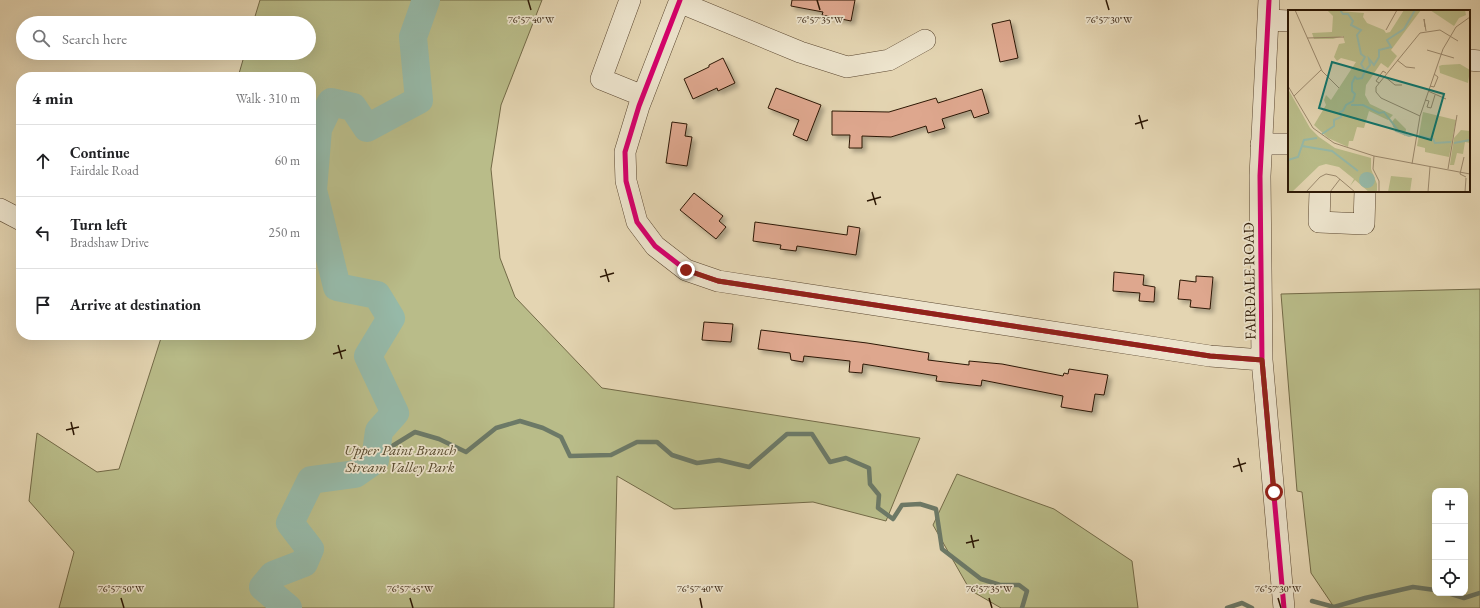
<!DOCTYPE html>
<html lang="en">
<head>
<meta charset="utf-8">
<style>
	body { margin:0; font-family:"EB Garamond",serif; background:#f6f6f6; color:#202124 }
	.controls { position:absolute; right:12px; bottom:12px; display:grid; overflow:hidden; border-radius:8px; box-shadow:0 4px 16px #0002 }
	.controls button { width:36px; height:36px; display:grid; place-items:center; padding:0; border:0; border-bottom:1px solid #e0e0e0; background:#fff; color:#202124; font:20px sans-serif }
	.stop { position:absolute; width:12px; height:12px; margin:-9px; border:3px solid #8f2418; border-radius:50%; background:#fff }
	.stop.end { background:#8f2418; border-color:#fff; box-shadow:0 1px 4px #0008 }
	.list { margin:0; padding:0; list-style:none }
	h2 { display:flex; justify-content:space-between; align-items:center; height:52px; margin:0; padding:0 16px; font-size:17px }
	h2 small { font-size:13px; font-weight:400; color:#757577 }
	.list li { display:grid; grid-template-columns:26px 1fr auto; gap:12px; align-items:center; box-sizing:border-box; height:72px; padding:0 16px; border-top:1px solid #e0e0e0 }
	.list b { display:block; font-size:15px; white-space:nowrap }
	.list p { margin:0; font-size:13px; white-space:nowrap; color:#757577 }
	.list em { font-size:13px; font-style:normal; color:#757577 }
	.icon { flex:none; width:22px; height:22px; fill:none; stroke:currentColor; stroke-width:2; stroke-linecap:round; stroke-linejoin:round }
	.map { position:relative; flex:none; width:1480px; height:608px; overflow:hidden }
	.search { position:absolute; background:#fff; box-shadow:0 4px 16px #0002; left:16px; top:16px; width:300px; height:44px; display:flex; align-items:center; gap:10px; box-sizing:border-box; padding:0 14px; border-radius:22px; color:#757577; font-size:15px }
	.panel { position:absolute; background:#fff; box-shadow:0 4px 16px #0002; left:16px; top:72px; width:300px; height:268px; border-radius:16px }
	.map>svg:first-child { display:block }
	.green { fill:#b9bc89; stroke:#736a47; fill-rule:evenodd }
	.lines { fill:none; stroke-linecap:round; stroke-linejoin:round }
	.stream { stroke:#6c7967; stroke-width:4.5 }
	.river { stroke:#96b9a8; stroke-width:28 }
	.building { fill:#dea78e; stroke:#2d1805; filter:url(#shadow) }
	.minor-casing { stroke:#5b4730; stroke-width:22 }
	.minor { stroke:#ede4cd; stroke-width:21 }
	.cycleway-casing { stroke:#ede4cd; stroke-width:8 }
	.cycleway { stroke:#d6006c; stroke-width:5 }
	.route { stroke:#8f2418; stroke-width:5 }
	.ticks { fill:none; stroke:#2d1805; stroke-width:1.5 }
	.labels { text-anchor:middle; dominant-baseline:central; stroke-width:3.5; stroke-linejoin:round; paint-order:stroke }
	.street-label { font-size:15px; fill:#2d1805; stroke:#ede4cd }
	.park-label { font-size:15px; font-style:italic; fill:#57492d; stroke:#ede4cd }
	.inset-river { fill:none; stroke:#96b9a8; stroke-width:2 }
	.inset-road { fill:none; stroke:#9b896d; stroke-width:1 }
	.view { fill:#0f766e; fill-opacity:0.15; stroke:#0f766e; stroke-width:2 }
	.inset-edge { fill:none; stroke:#2d1805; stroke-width:2 }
	.ticks-label { font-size:10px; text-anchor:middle; fill:#2d1805; stroke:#ede4cd; stroke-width:3.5; stroke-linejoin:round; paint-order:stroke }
</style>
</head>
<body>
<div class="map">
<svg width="1480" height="608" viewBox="0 0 1480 608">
	<defs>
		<filter id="shadow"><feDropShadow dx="3.5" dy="3.5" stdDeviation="2" flood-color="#0004"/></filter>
	</defs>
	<rect width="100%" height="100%" fill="#e4d5b2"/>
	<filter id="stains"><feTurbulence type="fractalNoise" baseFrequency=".005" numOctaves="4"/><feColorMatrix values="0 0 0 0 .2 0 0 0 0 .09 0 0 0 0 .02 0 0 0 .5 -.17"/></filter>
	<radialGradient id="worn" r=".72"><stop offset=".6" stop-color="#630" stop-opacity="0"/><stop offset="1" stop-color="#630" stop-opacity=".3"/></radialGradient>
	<path class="green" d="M260 0H542L501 105 491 169 500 258 515 297 602 388 920 438 886 521 813 502 674 509 617 476 614 608H59L74 552 29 501 37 433 97 472 119 469 162 335H311V77H238L245 53H309V23H253Z
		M1480 289V608H1332L1334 607 1311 573 1302 492 1297 491 1281 294ZM1435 491H1465V593H1435Z
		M957 474 1054 509 1132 561 1138 608H1001L970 590 933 525Z"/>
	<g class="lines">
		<path class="stream" d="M425 0H426
			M375 460 389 448 415 432 439 439 466 452 496 428 520 421 543 428 561 437 570 456 611 455 637 442H657L672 455 697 463 719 460 749 467 787 434H812L830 462 846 458 869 468 870 484 879 495 878 508 893 519 902 505 920 504 936 509 942 549 981 579 1000 585H1019L1027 591 1022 608
			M1448 593 1464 598 1480 593
			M1312 601 1334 607 1365 598 1413 587 1435 590
			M1227 608 1242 603 1252 608"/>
		<path class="river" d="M288 608 263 587 273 575 304 563 310 549 290 523 311 480 355 474 375 460 379 431 395 413 368 356 391 318 377 295 337 287 313 190 318 129 331 102 353 107 367 128 419 100 413 37 426 0"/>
	</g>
	<path class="building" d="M792 0H855L851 21 822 15 823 12 791 6Z
		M1010 20 1018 58 1000 62 992 24Z
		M723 58 735 83 718 91 717 88 693 99 684 79 709 67V65Z
		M776 88 821 105 807 141 793 135 799 120 768 108Z
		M982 89 989 113 974 118 971 110 942 119 945 128 928 133 926 126 891 137 862 136V148H849L850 135H832V111L889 112 936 98 938 103Z
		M672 122 687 124 685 136 692 137 687 166 666 163Z
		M694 193 723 216 719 221 726 227 716 239 680 210Z
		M755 222 847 235 848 226 860 228 856 255 797 246 796 251 780 249 781 245 753 241Z
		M1114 272 1144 275 1143 285 1155 287 1154 302 1139 301 1140 293 1113 291Z
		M1196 276 1213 277 1210 309 1190 307 1191 300 1178 299 1180 280 1196 282Z
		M704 322 733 324 731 342 702 340Z
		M761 330 867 343 929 353 928 360 969 365V361L1002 364 1063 376 1064 373 1068 374 1069 369 1108 375 1104 395 1095 394 1092 412 1061 407 1063 396 982 380 981 386 936 381 937 376 863 364 862 373 849 372 850 361 804 356 803 362 791 360 790 353 758 349Z"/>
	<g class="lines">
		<g class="minor-casing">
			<path id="minor" d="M630 0 601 79 643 96
				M680 0 639 106 625 152 626 181 637 222 655 246 686 270 718 281 1210 356 1262 360
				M1269 0 1260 176 1262 360 1284 608
				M679 2 800 52 847 67 889 60 925 40
				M1268 20 1289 21
				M1469 60 1480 61
				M1261 144H1289
				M1320 191 1319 222 1364 224 1365 191
				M0 209 21 220"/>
		</g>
		<use href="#minor" class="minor"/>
		<g class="cycleway-casing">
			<path id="cycleway" d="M680 0 639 106 625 152 626 181 637 222 655 246 686 270 718 281 1210 356 1262 360
				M1269 0 1260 176 1262 360 1284 608"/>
		</g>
		<use href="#cycleway" class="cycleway"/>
	</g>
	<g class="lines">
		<path class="route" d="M686 270 718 281 1210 356 1262 360 1274 492"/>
	</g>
	<path class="ticks" d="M528 0 531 10M817 0 820 10M1106 0 1109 10M1139 115 1143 129M1135 124 1148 120M872 192 876 205M867 201 881 197M605 269 609 282M600 277 614 273M338 345 342 359M333 354 346 350M71 422 74 435M66 430 79 427M1238 458 1242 472M1233 467 1246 463M971 535 974 548M966 543 979 540M121 598 124 608M410 598 413 608M700 598 702 608M989 598 992 608M1278 598 1281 608"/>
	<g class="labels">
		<g class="street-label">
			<text transform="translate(1249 281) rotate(-91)">FAIRDALE ROAD</text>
		</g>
		<g class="park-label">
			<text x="400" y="449">Upper Paint Branch<tspan x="400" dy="17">Stream Valley Park</tspan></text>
		</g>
	</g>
	<g transform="translate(1288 10)">
		<rect width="182" height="182" fill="#e4d5b2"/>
		<path d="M39 0 76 3 75 7 79 13 96 20 98 23 102 22 116 0H133L103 40 109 46 100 58 93 53 78 75 77 85 82 94 105 105 100 110 81 101 76 118 69 117 65 131H61L60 137 40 128 26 115 38 95 36 90 38 85 43 90 68 52 53 48 49 51 46 47 51 34 57 33 55 26 45 29H26L24 23 44 22 45 6ZM142 0H177L178 5 171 8 166 16ZM172 54 182 60 180 73 152 63 151 56 154 55ZM0 79 22 118 31 127 47 138 83 148V159L89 174V182H81L67 170 62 176 66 169 51 157 38 154 31 156 4 182H0ZM135 102 168 110 161 147 137 142V138L129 136ZM107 108 118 119 117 126 105 117 104 112ZM173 120 182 121V133L177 132 175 144 169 143 166 155H162L166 128ZM103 166 124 168 122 182H100Z" fill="#b9bc89"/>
		<path d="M71 170a8 8 0 1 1 16 0a8 8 0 1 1-16 0Z" fill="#96b9a8"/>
		<path class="inset-river" d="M52 0 55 4H60L65 11 63 15 73 20 69 25 73 44 77 47 73 54 77 61 82 55 81 49 86 55 91 47V40L103 37 99 30 116 19 127 0M63 95H75L91 103 96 102 109 119 108 121 121 126 126 125M34 124 46 116V110L53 107 52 102 55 101 58 95 65 91 67 84 64 81V73L67 67 69 69 74 68 77 61M131 126 145 129 147 133 163 132M166 133 182 130M14 136 44 141 70 161M0 150 10 147 16 130 29 128"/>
		<path class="inset-road" d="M7 0 34 61 51 78M137 17 136 9 138 21M98 20 109 0M19 28 56 27M139 40 166 48M109 50 118 57 127 58M96 66 107 75H114M91 73 88 71 95 61 98 63M0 76 25 118 46 133 86 146 182 164M142 76 146 77 150 67 146 64M140 81 158 89M6 86 33 60M137 90 141 91 139 97 143 98 147 85M132 106 93 88 88 82V77L132 23 152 20 170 31M86 146 85 159 91 171V182M176 147 172 164 178 167M124 154 132 106 155 39 168 17 182 7M160 159 169 105M18 182 32 167 38 164 48 166 67 182M42 182 52 169M140 182 142 157M177 182 178 168"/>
		<path class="view" d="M44 52 156 84 143 130 31 98Z"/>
		<rect width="182" height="182" class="inset-edge"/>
	</g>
	<g class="ticks-label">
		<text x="531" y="23">76°57'40"W</text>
		<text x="820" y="23">76°57'35"W</text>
		<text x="1109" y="23">76°57'30"W</text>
		<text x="121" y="592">76°57'50"W</text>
		<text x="410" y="592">76°57'45"W</text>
		<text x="700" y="592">76°57'40"W</text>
		<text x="989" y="592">76°57'35"W</text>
		<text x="1278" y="592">76°57'30"W</text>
	</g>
	<rect width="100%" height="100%" filter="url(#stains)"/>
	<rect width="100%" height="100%" fill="url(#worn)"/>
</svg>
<div class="controls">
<button>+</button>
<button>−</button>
<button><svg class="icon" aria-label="locate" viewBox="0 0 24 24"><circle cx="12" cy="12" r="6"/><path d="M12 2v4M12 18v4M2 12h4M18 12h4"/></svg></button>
</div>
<div class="stop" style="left:1274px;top:492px"></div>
<div class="stop end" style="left:686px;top:270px"></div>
<div class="search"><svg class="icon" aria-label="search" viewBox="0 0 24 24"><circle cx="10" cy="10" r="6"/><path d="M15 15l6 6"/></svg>Search here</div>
<section class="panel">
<h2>4 min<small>Walk · 310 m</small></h2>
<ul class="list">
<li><svg class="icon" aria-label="ahead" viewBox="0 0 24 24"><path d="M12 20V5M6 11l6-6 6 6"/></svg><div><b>Continue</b><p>Fairdale Road</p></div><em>60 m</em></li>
<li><svg class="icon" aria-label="left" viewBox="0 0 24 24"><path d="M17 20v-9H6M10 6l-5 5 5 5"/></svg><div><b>Turn left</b><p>Bradshaw Drive</p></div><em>250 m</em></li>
<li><svg class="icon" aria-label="arrive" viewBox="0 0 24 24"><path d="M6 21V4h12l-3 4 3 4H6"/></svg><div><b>Arrive at destination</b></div></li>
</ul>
</section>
</div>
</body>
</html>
